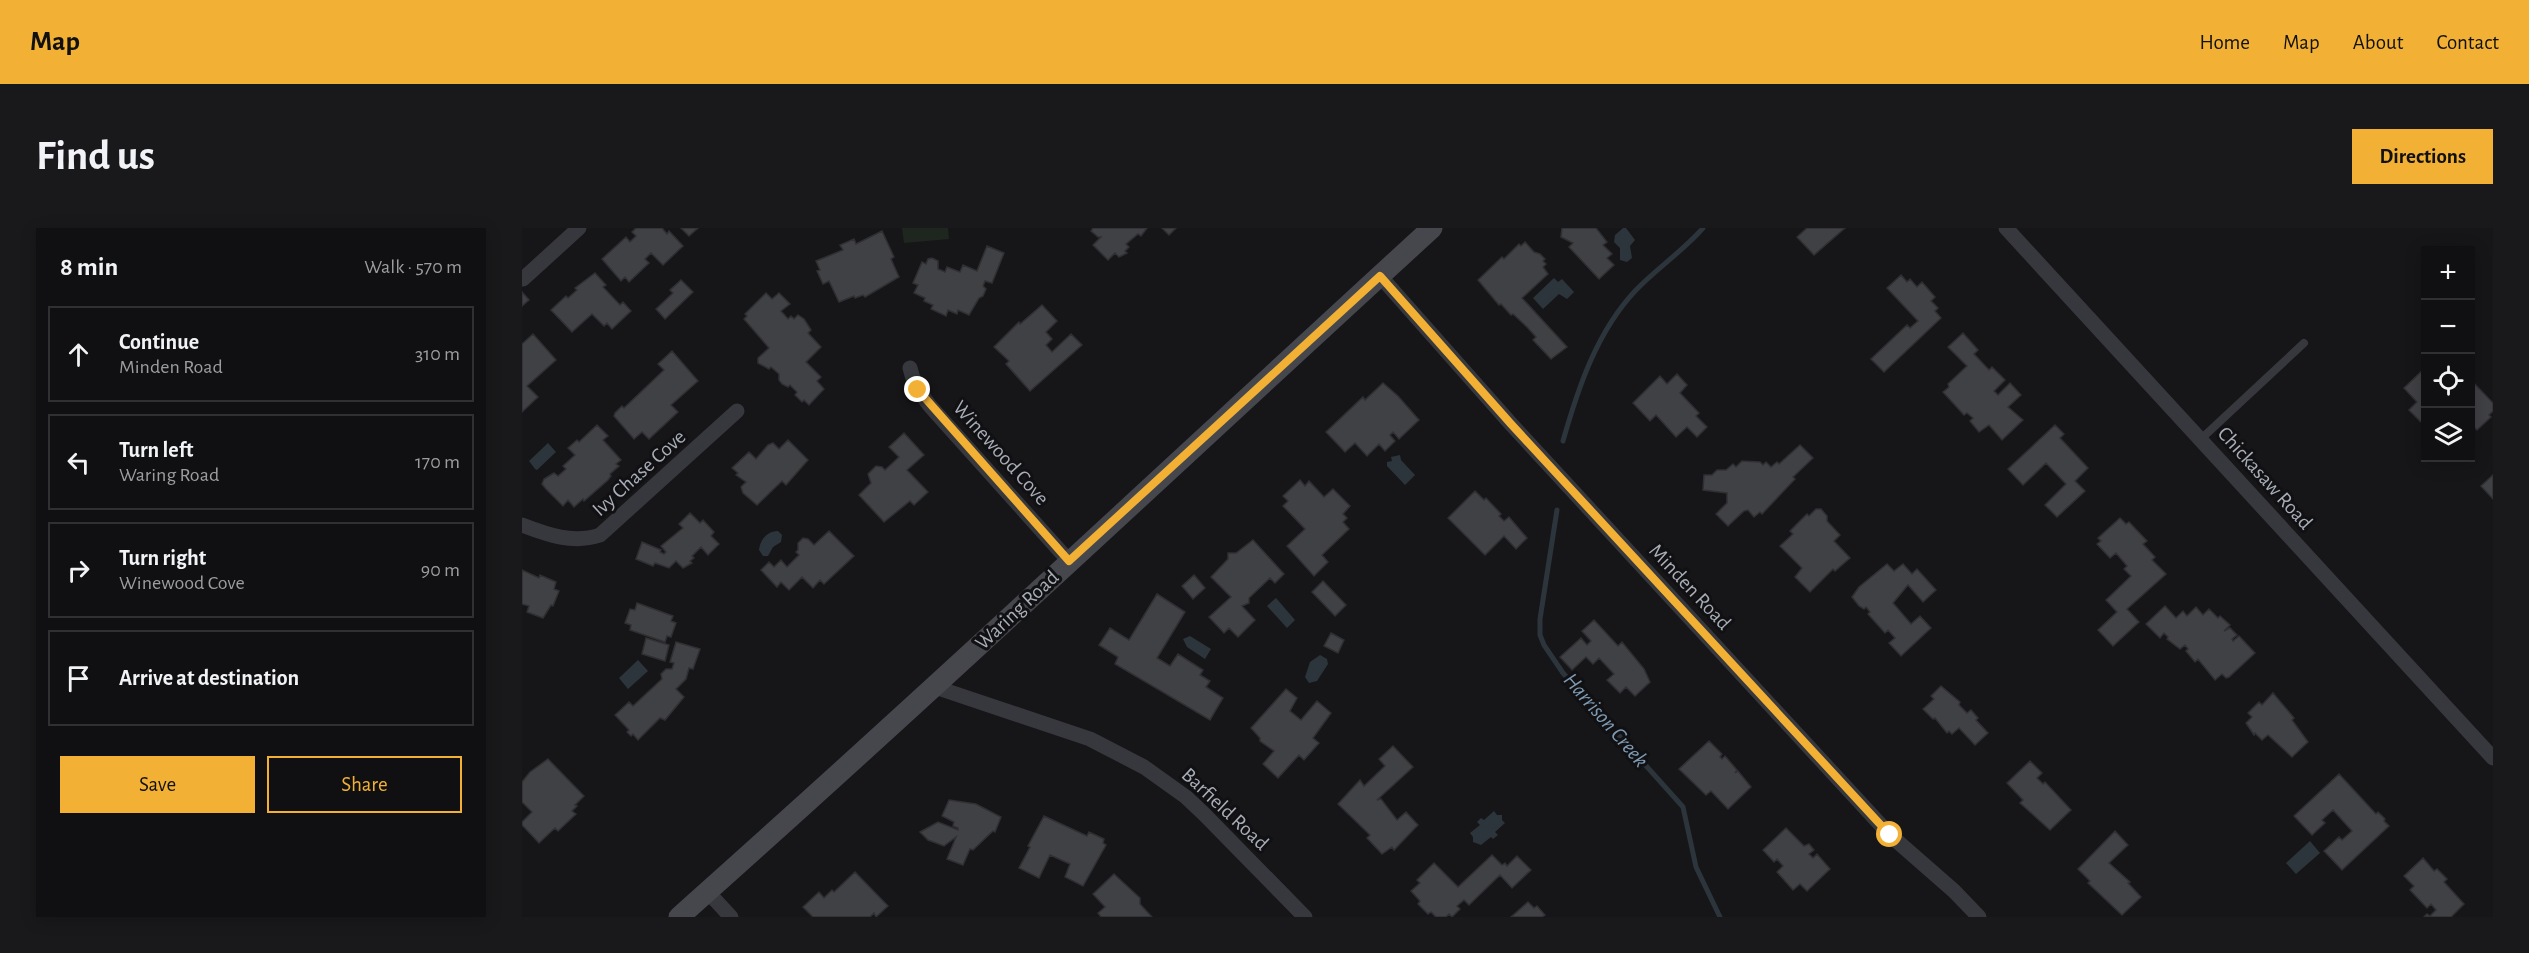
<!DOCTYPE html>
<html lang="en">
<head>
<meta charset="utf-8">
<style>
	body { margin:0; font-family:"Alegreya Sans",sans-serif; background:#19191b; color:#f1f3f6 }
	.controls { position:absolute; right:18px; top:18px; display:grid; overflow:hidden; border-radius:0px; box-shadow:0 3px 15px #0003 }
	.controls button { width:54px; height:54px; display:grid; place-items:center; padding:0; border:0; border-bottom:2px solid #303032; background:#101012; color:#f1f3f6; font:30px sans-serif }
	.stop { position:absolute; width:18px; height:18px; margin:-14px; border:4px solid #f2b134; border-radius:50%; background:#fff }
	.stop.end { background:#f2b134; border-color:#fff; box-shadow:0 2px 6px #0008 }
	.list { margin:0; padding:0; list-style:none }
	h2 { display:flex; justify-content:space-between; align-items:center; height:78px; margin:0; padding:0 24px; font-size:26px }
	h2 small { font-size:20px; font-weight:400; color:#9c9d9f }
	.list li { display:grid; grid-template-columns:39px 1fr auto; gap:18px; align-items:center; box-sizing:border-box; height:96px; margin:0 12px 12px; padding:0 12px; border:2px solid #303032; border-radius:0px }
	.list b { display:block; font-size:22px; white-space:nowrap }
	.list p { margin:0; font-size:20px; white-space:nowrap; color:#9c9d9f }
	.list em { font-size:20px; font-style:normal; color:#9c9d9f }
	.actions { display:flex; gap:12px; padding:18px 24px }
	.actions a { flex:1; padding:14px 0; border:2px solid #f2b134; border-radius:0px; text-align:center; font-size:21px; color:#f2b134 }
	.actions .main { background:#f2b134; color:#111 }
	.icon { flex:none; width:33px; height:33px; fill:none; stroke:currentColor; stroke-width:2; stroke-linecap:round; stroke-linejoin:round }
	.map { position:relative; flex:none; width:1971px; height:689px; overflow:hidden; border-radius:0px }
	header { display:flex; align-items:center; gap:36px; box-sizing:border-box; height:84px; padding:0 30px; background:#f2b134; color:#111 }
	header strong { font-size:28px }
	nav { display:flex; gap:33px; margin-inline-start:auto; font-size:21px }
	.intro { display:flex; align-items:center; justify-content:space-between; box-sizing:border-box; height:144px; padding:0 36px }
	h1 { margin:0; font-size:42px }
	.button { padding:15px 27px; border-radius:0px; background:#f2b134; color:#111; font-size:21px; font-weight:700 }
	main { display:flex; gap:36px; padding:0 36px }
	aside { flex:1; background:#101012; border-radius:0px; box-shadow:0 3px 15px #0003 }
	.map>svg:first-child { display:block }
	.green { fill:#1e261f }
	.water { fill:#2c353c }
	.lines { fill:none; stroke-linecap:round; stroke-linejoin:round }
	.stream { stroke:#2c353c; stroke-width:5 }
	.building { fill:#404145; stroke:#303034; stroke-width:1.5 }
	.lane { stroke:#37383d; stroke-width:8 }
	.street { stroke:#37383d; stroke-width:15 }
	.secondary { stroke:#45474d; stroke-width:21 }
	.route { stroke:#f2b134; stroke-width:8 }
	.labels { text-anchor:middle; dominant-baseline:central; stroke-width:6; stroke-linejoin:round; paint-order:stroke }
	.street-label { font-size:21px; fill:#a8adb8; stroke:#111113 }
	.water-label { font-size:22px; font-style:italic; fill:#7f9bb3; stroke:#111113 }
</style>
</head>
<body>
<header>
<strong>Map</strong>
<nav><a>Home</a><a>Map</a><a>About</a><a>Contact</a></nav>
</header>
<div class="intro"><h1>Find us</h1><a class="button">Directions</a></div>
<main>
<aside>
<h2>8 min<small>Walk · 570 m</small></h2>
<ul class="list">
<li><svg class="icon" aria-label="ahead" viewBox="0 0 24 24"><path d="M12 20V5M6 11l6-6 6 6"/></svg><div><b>Continue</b><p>Minden Road</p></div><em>310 m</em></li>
<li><svg class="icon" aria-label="left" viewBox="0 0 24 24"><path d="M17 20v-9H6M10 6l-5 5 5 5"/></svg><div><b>Turn left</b><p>Waring Road</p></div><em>170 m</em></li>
<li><svg class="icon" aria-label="right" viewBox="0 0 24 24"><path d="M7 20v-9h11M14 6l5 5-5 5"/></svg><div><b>Turn right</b><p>Winewood Cove</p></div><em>90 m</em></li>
<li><svg class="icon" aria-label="arrive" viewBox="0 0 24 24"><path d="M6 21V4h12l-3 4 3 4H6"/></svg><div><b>Arrive at destination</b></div></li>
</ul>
<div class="actions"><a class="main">Save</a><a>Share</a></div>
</aside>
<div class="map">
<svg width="1971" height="689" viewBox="0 0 1971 689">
	<rect width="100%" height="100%" fill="#161618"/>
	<path class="green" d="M380 0H426L427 11 382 15Z"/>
	<path class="water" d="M1101 0H1104L1113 12 1108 18 1110 30 1105 34 1098 32V20L1092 14 1093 7Z
		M1032 50 1036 54 1040 51 1052 64 1045 71 1037 66 1021 81 1011 70Z
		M26 215 34 224 15 242 13 241 7 233Z
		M878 227 879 232 893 247 883 257 865 238V234L870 233 869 229Z
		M256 303 260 307 259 314 251 319 246 328H241L237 322C238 312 245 303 256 303Z
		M754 370 773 392 765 400 745 378Z
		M668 408 689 421 683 431 665 419 661 411Z
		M798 427 805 431 806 436 795 453 787 455 783 449 788 434Z
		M116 432 126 443 106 461 97 450Z
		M972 583 975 587H980V592L983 595 973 604 976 607 971 611 969 609 959 617 951 614V609L948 605 958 597 955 594 959 590 962 592Z
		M1788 613 1798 625 1774 646 1764 635Z"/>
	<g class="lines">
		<path class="stream" d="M1041 213C1056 160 1075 103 1114 62 1135 40 1161 23 1181 0
			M1035 282 1018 391V407L1022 417 1041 445 1161 579 1174 639 1198 689"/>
	</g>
	<path class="building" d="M114 0H140L145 6 147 3 161 18 141 37 129 25 123 31 127 35 107 54 103 49 99 53 80 31 104 9 108 14 114 8 110 4Z
		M159 0H176L167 8Z
		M625 0 619 8 616 6 604 16 607 19 603 23 605 25 597 29 593 25 586 32 571 17 579 9H576L569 3 571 0Z
		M640 0H654L647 7Z
		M1040 0H1074L1085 14 1081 17 1090 26 1085 30 1092 37 1077 51 1047 19 1051 15 1039 9Z
		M1285 0H1323L1292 27 1275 9Z
		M360 3 372 29 369 31 377 49 343 69 341 67 333 70 332 68 317 74 307 53 301 56 295 43 298 42 294 33 321 22 318 17 332 11 334 16Z
		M1003 14 1012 24 1018 26 1023 31 1021 33 1024 36 1021 39 1026 46 1000 70 1045 119 1029 131 1011 112 1014 109 1005 99 991 86 989 87 979 76 977 77 956 52 980 29 982 31 997 16 999 18Z
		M465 18 482 25 470 55 463 53 461 58 464 61 461 68 457 70 447 87 436 82 435 86 426 82 424 88 409 81 411 77 402 73 403 70 392 65 396 57 391 55 400 34 404 36 406 31 410 30 416 33V41L423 44 425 39 438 44 441 37 455 43Z
		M73 45 84 57 81 59 98 77 101 74 109 83 90 101 85 95 82 98 70 86 50 104 29 82 44 68 46 70 55 62 53 60Z
		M1379 47 1385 54 1388 51 1395 59 1400 54 1413 69 1409 73 1416 80 1413 83 1419 90 1362 144 1349 131 1385 97 1388 100 1396 93 1365 60Z
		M159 52 171 64 143 91 134 81 151 65 148 62Z
		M0 64 7 72 0 78Z
		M244 65 250 71 257 65 268 76 259 83 266 91 269 88 272 91 276 87 282 91 289 102 286 105 299 119 284 134 299 149 295 153 302 161 287 177 282 172 280 174 273 167 275 164 268 157 266 159 260 156 257 152V146L249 139 247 141 236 135V130L247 120 222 91 225 88 223 86Z
		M520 77 535 93 524 104 530 111 524 117 530 124 549 106 560 117 508 163 484 136 487 133 472 119 497 94 498 96Z
		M1441 105 1456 122 1452 126 1467 142 1470 139 1483 152 1472 163 1476 167 1488 155 1499 167 1486 179 1501 192 1480 212 1467 197 1457 204 1448 193 1451 190 1445 185 1442 187 1421 164 1427 159 1426 156 1445 138 1426 119Z
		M11 106 34 132 5 158 16 169 0 184V116Z
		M150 123 176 153 149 177 156 184 127 211 120 204 112 211 92 188 93 185 100 178 102 180 142 142 136 136Z
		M1904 139V199L1887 182 1895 174 1882 160Z
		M1155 146 1165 157 1158 165 1177 185 1174 188 1185 199 1175 209 1165 199 1154 209 1134 187 1128 193 1111 175 1138 148 1145 156Z
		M1948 151 1971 175V183L1967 187 1969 189 1955 202 1951 198 1948 200Z
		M861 155 876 168 897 192 877 211 871 204 868 207 873 213 863 223 857 216 845 228 833 215 823 224 804 204 841 169 843 172Z
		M75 197 86 208 81 212 99 232 94 236 97 238 88 246 89 248 86 252 62 273 61 271 52 279 46 272 41 278 24 261 20 256 22 251 32 245 36 248 44 241 41 238 53 227 46 220 55 212 57 214Z
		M1533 197 1542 206 1538 210 1566 240 1553 253 1563 263 1535 289 1523 277 1544 256 1524 235 1501 257 1486 241Z
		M382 205 402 227 385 242 406 264 392 277 388 273 362 294 337 267 349 255 346 246 354 238 360 239 363 242 377 229 367 219Z
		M266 212 286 232 264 257 260 253 235 277 221 265 219 259 224 254 214 247 216 245 210 240 227 224 234 231 246 217 251 215 257 221Z
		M1278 217 1291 230 1271 249 1273 251 1240 286 1238 284 1232 289 1226 282 1222 283 1206 298 1194 286 1205 275V265L1181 262 1182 247H1190L1195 242H1204L1211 236 1214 239 1220 233 1238 234 1241 237 1244 234 1249 239 1255 234 1257 236Z
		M1971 247V271L1959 258Z
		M778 252 783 258 787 253 802 269 811 261 828 278 821 286 825 290 821 294 827 301 800 327 806 334 792 348 765 318 783 301 761 278 766 273 761 268Z
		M953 263 962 272 964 270 979 286 977 288 982 293 987 289 1005 310 994 321 982 308 963 327 926 290Z
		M1294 281H1299L1305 288V293L1318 307 1312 313 1328 330 1313 343 1311 341 1288 364 1273 349 1280 340 1258 318 1271 306 1268 303 1285 286 1287 288Z
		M168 285 178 295 181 292 192 304 189 308 197 316 186 327 179 319 170 328 172 330 168 333 170 335 161 340 154 333 147 340 133 335 131 338 114 331 120 314 139 322 138 324 142 326 144 324 139 318 161 300 157 296Z
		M1598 290 1604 296 1607 294 1625 313 1621 316 1633 329 1630 332 1644 346 1605 381 1617 394 1591 418 1576 402 1595 384 1584 372 1609 348 1602 341 1605 338 1594 325 1588 330 1575 316 1579 313 1576 310Z
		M307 303 332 328 302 356 298 352 291 360 280 349 267 362 259 354 255 359 239 342 247 334 252 339 259 332 265 339 277 327 274 324 276 322V315L281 310 286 311 292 317Z
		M731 312 762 346 753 355 748 350 727 370V375L720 378 733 392 716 409 707 400 702 405 687 389 709 369 689 349 706 331V325H714Z
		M1365 336 1372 343 1381 336 1390 346 1395 341 1414 362 1401 374 1386 357 1371 375 1389 396 1398 388 1409 400 1379 428 1367 415 1373 410 1366 402 1363 405 1346 386 1348 384 1344 379 1342 381 1337 378 1330 369 1337 359Z
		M0 342 17 350 18 347 34 354 32 361 37 363 31 378 29 377 21 390 5 384 7 378 0 376Z
		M672 347 683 360 671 371 660 358Z
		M801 353 824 377 813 388 790 364Z
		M635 366 663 384 635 430 648 438 656 426 681 442 678 447 688 453 684 459 701 470 688 492 593 436 596 429 577 417 588 400 607 412Z
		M115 375 151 388 149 393 154 395 149 409 145 408 143 414 108 402 109 397 103 395 108 381 113 382Z
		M1643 378 1654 390 1661 383 1665 388 1674 379 1681 387 1687 381 1696 390 1698 388 1708 397 1702 403 1708 400 1715 407 1710 411 1711 413 1717 408 1733 425 1707 449 1704 450 1700 446 1693 452 1676 431 1673 434 1664 423 1666 421 1663 417 1658 421 1645 411 1646 409 1642 405 1638 410 1624 396Z
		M1072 392 1096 418 1100 414 1122 441 1128 454 1113 468 1104 459 1098 465 1085 452 1092 446 1077 430 1071 436 1064 429 1050 442 1038 429 1059 410 1065 417 1069 413 1060 403Z
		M809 405 822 412 816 425 802 418Z
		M124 410 147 417 143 433 120 426Z
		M154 414 178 421 171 441 167 440 164 451 154 461 162 469 143 492 138 490 116 512 111 506 109 508 105 504 107 502 93 487 107 474 111 478 140 451 139 446 144 441H150L152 435 148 434Z
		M1419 458 1438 474 1437 477 1445 485 1449 482 1456 490 1454 492 1466 505 1453 517 1437 500 1430 506 1427 503 1425 505 1413 490 1411 491 1401 481 1412 471 1409 468Z
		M764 461 775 470 768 483 779 492 795 473 809 485 791 510 797 515 782 532 777 527 756 550 741 536 752 523 738 513V510L729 500Z
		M1751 465 1772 490 1770 492 1786 514 1770 529 1746 507 1740 512 1733 505 1732 507 1724 495 1730 489 1726 485 1737 474 1740 477Z
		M1187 513 1200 526 1198 529 1200 531 1203 528 1215 542 1213 545 1216 543 1229 559 1206 581 1189 563 1184 567 1157 541Z
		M871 518 891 539 855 572 859 571 875 592 884 584 896 597 872 622 870 619 860 626 845 610 848 607 816 576 838 552 842 558 863 538 857 531Z
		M26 531 62 568 53 577 55 578 50 583 54 586 36 603 33 600 17 615 0 597V594L10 584 0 574V554L8 544Z
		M1508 533 1520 545 1515 550 1521 556 1523 554 1549 582 1528 602 1498 575 1501 572 1485 555Z
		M1817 546 1854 586 1856 584 1863 591 1862 593 1867 598 1820 642 1802 623 1817 609 1820 612 1830 603 1811 582 1800 592 1803 595 1790 607 1772 588Z
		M427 572 454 576 479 589 473 604 471 603 451 622 448 621 441 637 425 631 434 609 422 618 406 612 398 604 416 594 436 602V600L431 598 432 594 420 588Z
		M522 588 565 608 567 604 582 611 581 615 584 617 561 658 543 649 548 636 528 627 517 650 497 640 508 619 506 618Z
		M1264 600 1282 618 1287 616 1292 622 1287 626 1291 630 1295 626 1308 641 1285 663 1278 656 1271 662 1255 644 1261 638 1255 631 1252 634 1241 622Z
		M1593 603 1606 617 1587 635 1608 654 1606 655 1619 669 1600 687 1566 655 1568 653 1556 641Z
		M970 627 980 637 983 635 985 638 995 628 1009 642 990 660 978 647 947 677 942 672 935 678 938 681 930 689 927 686 924 689H914L909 684 906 686 896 676 898 673 889 663 898 655 895 652 912 635 936 659Z
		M1901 630 1912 643 1915 641 1925 651 1922 654 1942 676 1929 689H1902L1905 686 1908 688 1914 682 1909 676 1905 680 1888 662 1892 658 1882 648Z
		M333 644 366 678 354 689 352 685 348 689H291L281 679 297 664 302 670 310 662 312 664Z
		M592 646 618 670V676L630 689H579L576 685 583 679 571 666Z
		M1006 674 1012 680 1015 678 1023 687 1020 689H989Z"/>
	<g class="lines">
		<path class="lane" d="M1679 211 1782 115"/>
		<path class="street" d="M1484 0 1971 530
			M858 48 989 196 1368 607 1432 663 1457 689
			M1 51 57 0
			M388 140C391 155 398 166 408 178L547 333
			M0 297C26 307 51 316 78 307L215 183
			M413 459 568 511 622 539 664 569 682 586 783 689
			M185 663 209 689"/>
		<path class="secondary" d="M157 689C411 463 659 230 910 0"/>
	</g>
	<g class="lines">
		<path class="route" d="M396 162 547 333 858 48 989 196 1368 607"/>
	</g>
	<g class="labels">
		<g class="street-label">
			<text transform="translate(479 225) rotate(48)">Winewood Cove</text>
			<text transform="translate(117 245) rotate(-42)">Ivy Chase Cove</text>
			<text transform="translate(1743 250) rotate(48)">Chickasaw Road</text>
			<text transform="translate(1168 359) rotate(47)">Minden Road</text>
			<text transform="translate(495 382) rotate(-43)">Waring Road</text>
			<text transform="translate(703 581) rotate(43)">Barfield Road</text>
		</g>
		<g class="water-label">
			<text transform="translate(1084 492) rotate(49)">Harrison Creek</text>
		</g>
	</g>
</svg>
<div class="controls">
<button>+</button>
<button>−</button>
<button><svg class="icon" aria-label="locate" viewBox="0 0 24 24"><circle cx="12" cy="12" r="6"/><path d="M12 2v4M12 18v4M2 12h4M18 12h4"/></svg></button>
<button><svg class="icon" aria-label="layers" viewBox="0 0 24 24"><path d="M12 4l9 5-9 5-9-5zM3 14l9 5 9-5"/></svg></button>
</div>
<div class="stop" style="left:1368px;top:607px"></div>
<div class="stop end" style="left:396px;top:162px"></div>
</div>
</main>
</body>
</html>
